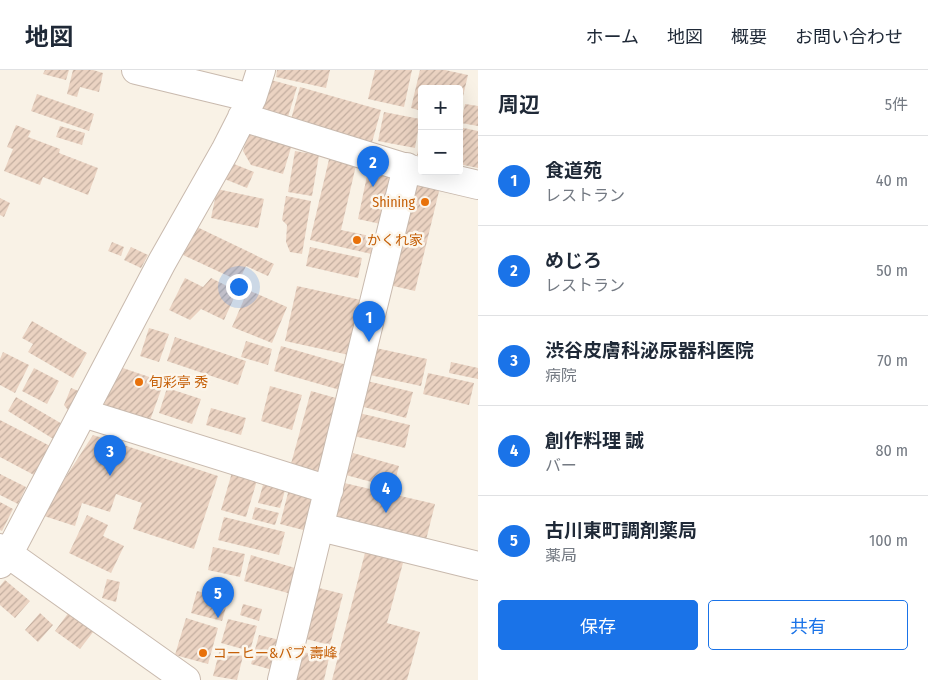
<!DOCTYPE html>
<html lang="ja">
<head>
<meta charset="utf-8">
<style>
	body { margin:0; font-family:"Fira Sans Condensed","Noto Sans JP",sans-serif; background:#f2f2f3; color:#1f2937 }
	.controls { position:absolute; right:15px; top:15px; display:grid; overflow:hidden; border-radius:5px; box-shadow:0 5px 20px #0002 }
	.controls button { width:45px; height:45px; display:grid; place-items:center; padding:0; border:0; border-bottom:1px solid #e0e1e3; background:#fff; color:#1f2937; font:25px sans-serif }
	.you { position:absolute; left:238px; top:216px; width:18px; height:18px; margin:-12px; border:4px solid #fff; border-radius:50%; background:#1a73e8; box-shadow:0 0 0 8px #1a73e833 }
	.badge { display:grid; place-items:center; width:32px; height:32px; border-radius:50%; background:#1a73e8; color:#fff; font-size:16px; font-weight:700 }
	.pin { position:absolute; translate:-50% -41px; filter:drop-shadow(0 1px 2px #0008) }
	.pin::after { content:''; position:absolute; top:26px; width:18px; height:15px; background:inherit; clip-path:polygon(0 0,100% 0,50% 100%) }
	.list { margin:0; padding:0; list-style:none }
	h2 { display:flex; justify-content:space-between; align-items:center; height:65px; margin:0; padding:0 20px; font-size:21px }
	h2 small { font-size:16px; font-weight:400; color:#747a83 }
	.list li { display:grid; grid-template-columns:32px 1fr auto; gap:15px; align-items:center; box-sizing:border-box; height:90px; padding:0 20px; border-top:1px solid #e0e1e3 }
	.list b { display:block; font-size:19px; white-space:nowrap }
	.list p { margin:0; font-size:16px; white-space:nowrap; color:#747a83 }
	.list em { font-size:16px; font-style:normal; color:#747a83 }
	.actions { display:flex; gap:10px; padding:15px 20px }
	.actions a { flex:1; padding:11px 0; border:1px solid #1a73e8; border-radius:5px; text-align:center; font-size:18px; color:#1a73e8 }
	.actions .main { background:#1a73e8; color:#fff }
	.map { position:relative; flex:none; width:478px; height:610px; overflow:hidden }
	header { display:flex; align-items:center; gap:30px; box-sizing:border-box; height:70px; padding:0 25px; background:#fff; border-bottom:1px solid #e0e1e3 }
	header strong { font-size:24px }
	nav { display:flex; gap:28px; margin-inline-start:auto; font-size:18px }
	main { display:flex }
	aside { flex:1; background:#fff }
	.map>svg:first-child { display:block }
	.building { fill:url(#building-hatch) }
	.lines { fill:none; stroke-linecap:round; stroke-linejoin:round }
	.minor-casing { stroke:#c9baae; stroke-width:30 }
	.minor { stroke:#fff; stroke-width:28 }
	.food-dot { fill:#e8710a; stroke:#fcf6ec; stroke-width:2 }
	.labels { text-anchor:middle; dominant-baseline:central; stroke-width:5; stroke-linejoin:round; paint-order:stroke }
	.food-label { font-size:14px; fill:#c56008; stroke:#fcf6ec; text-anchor:start }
</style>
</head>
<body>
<header>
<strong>地図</strong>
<nav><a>ホーム</a><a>地図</a><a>概要</a><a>お問い合わせ</a></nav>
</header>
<main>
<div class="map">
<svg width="478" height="610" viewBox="0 0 478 610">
	<defs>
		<pattern id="building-hatch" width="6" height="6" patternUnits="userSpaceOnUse" patternTransform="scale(1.25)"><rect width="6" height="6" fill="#ebd3c2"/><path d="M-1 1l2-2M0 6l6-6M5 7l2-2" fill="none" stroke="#c3aea0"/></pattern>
	</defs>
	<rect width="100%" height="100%" fill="#f9f2e6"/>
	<path class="building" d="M45 0H69L66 10 43 4Z
		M73 0H93L103 3 99 22 80 17 77 27 67 24Z
		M277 0H330L326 18 276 7Z
		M375 0H412L404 37 368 29Z
		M420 0H445L468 5 460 39 459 19H422V41L411 38Z
		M271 10 297 17 287 50 261 42Z
		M300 17 381 40 371 76 290 53Z
		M37 24 94 44 89 61 31 41Z
		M465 34 478 36V56L461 53Z
		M384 42 420 49 415 78 378 71Z
		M16 55 31 61 28 67 60 79 59 83 98 98 88 125 43 107 40 115 4 101 13 79 7 77Z
		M60 56 85 63 82 75 56 67Z
		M459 57 478 61V98L459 94Z
		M250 59 293 71 283 104 251 95 243 81Z
		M421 68H422V85H417Z
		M295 81 319 85 312 126 288 122Z
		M330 85 357 91 341 160 380 168 376 185 310 170Z
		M229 92 254 102 247 118 222 108Z
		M369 96 397 102 385 155 358 149Z
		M414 110 440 117 415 221 389 215Z
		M217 119 264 129 258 158 211 148Z
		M286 126 311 131 302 184 290 182 286 172 287 155 282 150Z
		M0 128 10 133 4 147 0 145Z
		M197 157 274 194 268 206 246 196 239 211 183 185Z
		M112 172 124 177 121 186 108 181Z
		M131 177 148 185 141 198 124 190Z
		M310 177 362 188 358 208 306 196Z
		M185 208 203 217 211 208 237 221 224 250 201 239 190 250 169 240Z
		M297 216 361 230 349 285 285 271Z
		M248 220 287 237 272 273 232 257Z
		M32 251 87 283 73 308 28 282 33 274 22 268Z
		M149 258 169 264 159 292 140 286Z
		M175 267 246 291 238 315 167 291Z
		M246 271 272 279 268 295 241 287Z
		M281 276 354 297 347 322 274 301Z
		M371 277 427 289 421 316 365 304Z
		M3 282 29 295 15 323 0 315V289Z
		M451 292 478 298V309L449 303Z
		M117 296 164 312 149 353 103 337Z
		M34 298 59 311 47 334 22 321Z
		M428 303 474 313 469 335 423 324Z
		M367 311 413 322 406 348 360 336Z
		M270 316 302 325 292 360 261 351Z
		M71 318 81 322 71 344 64 335Z
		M167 318 201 329 192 354 159 343Z
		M311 321 343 330 320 409 289 401Z
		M16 327 64 355 55 370 8 341Z
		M211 338 246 348 241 365 206 355Z
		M359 343 410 355 405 378 354 366Z
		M0 350 50 376 34 405 0 387Z
		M93 365 218 406 194 479 133 459 142 433 116 424 110 442 82 433 75 456 41 445Z
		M353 383 399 396 393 418 346 405Z
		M233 399 258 407 246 447 221 440Z
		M0 404 26 417 18 434 0 425Z
		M264 411 286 417 280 438 258 433Z
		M340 412 435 434 426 470 331 447Z
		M289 419 320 427 311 462 280 454Z
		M0 432 13 439 2 461 0 460Z
		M255 437 279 443 275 455 252 449Z
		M87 445 108 455 103 466 124 476 111 503 69 483Z
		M224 447 285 462 279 485 218 470Z
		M213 477 245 484 240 507 208 500Z
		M366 479 404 489 387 553 420 562 407 610H332Z
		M251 485 302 500 295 525 244 511Z
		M107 509 120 512 116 532 102 528Z
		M5 510 30 531 15 548 0 535V516Z
		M315 517 343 524 330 575 302 568Z
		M197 521 228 530 222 551 191 543Z
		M243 534 262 539 259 551 240 545Z
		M72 538 97 557 80 579 55 561Z
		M40 543 53 555 38 572 25 560Z
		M186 548 218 558 208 594 175 585Z
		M228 549 257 556 250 581 221 573Z
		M259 565 284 571 276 601 251 594Z
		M220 579 243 586 237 610 213 606Z
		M299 581 329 588 324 610H292Z"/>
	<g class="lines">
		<g class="minor-casing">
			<path id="minor" d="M136 0 252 28
				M242 47 410 99 478 115
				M83 343 329 420
				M320 457 478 496
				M0 478 186 610
				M0 494 9 483 162 192 225 81 252 28 261 0
				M282 610 407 97"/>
		</g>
		<use href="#minor" class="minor"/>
	</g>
	<g class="food-dot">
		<circle cx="425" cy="132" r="5"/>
		<circle cx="357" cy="170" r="5"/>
		<circle cx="139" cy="312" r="5"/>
		<circle cx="203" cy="583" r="5"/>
	</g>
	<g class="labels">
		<g class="food-label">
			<text x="415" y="132" text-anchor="end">Shining</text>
			<text x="367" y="170">かくれ家</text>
			<text x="149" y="312">旬彩亭 秀</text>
			<text x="213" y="583">コーヒー&amp;パブ 壽峰</text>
		</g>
	</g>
</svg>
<div class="controls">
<button>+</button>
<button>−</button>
</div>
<div class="you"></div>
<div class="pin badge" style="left:369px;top:272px">1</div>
<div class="pin badge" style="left:373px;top:117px">2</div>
<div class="pin badge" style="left:110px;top:406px">3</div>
<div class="pin badge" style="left:386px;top:443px">4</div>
<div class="pin badge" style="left:218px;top:548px">5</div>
</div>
<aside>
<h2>周辺<small>5件</small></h2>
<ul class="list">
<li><span class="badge">1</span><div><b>食道苑</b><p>レストラン</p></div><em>40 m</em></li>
<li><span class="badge">2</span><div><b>めじろ</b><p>レストラン</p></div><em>50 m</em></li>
<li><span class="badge">3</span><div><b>渋谷皮膚科泌尿器科医院</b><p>病院</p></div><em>70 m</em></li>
<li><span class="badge">4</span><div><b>創作料理 誠</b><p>バー</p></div><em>80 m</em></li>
<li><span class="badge">5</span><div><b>古川東町調剤薬局</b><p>薬局</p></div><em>100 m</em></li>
</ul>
<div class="actions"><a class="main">保存</a><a>共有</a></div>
</aside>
</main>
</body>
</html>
